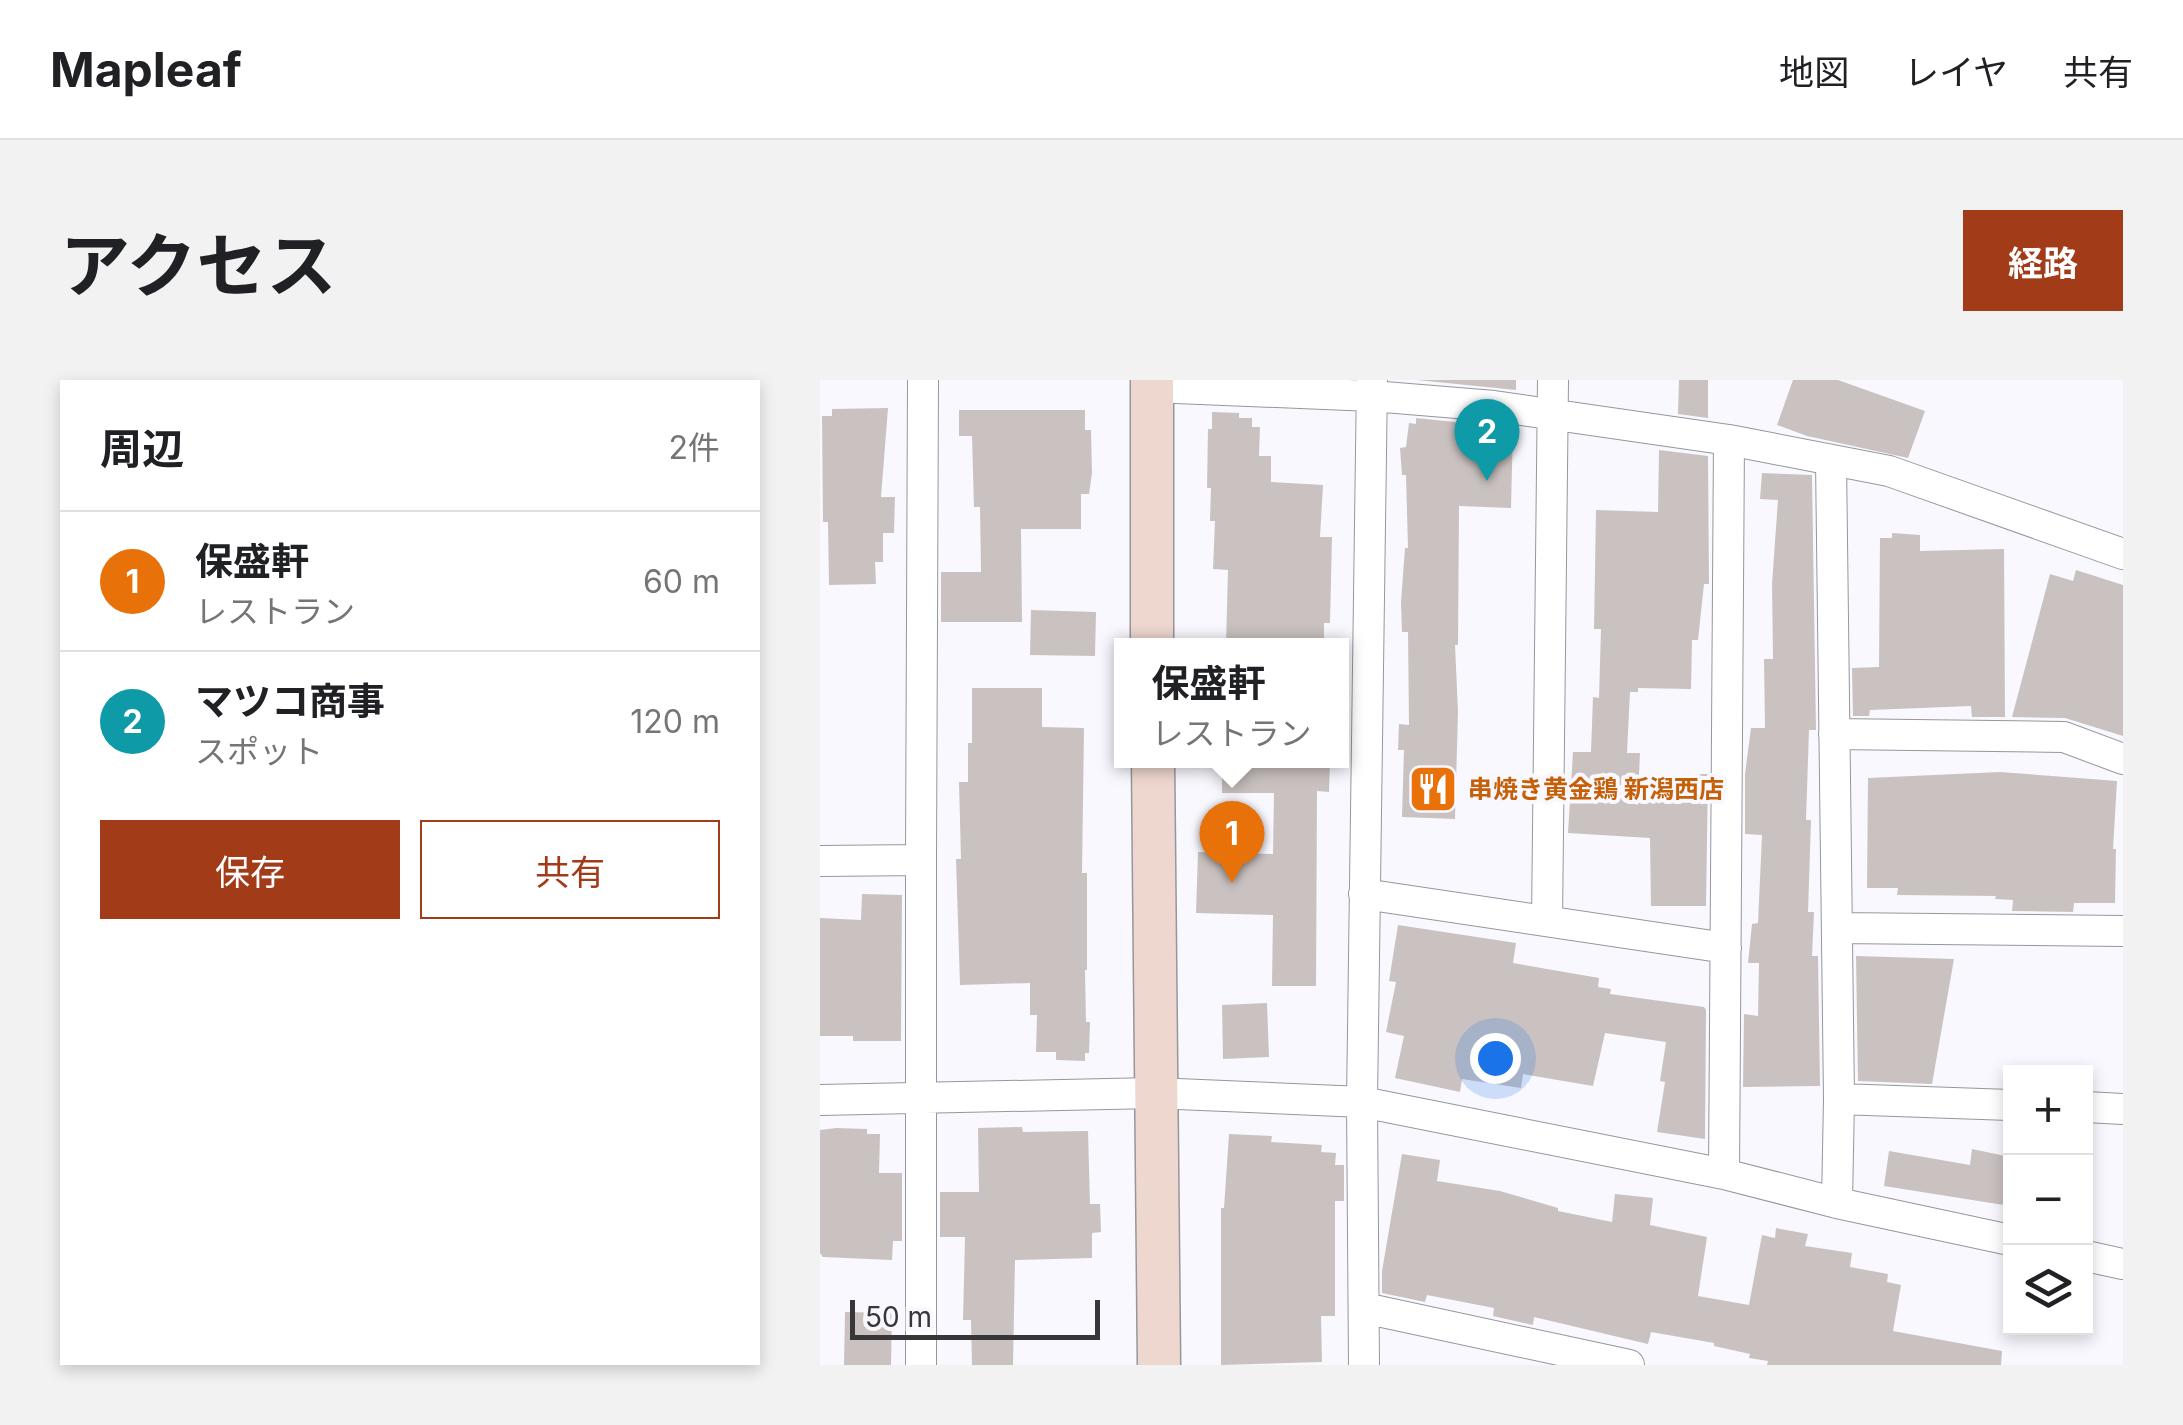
<!DOCTYPE html>
<html lang="ja">
<head>
<meta charset="utf-8">
<style>
	body { margin:0; font-family:Inter,"Noto Sans JP",sans-serif; background:#f2f2f2; color:#202124 }
	.controls { position:absolute; right:30px; bottom:30px; display:grid; overflow:hidden; border-radius:0px; box-shadow:0 5px 15px #0003 }
	.controls button { width:90px; height:90px; display:grid; place-items:center; padding:0; border:0; border-bottom:2px solid #e0e0e0; background:#fff; color:#202124; font:50px sans-serif }
	.scale { position:absolute; left:30px; bottom:25px; width:250px; box-sizing:border-box; padding-left:10px; border:5px solid #37373a; border-top:0; font-size:28px; line-height:35px; white-space:nowrap; color:#37373a; -webkit-text-stroke:8px #f8f8fe; paint-order:stroke }
	.you { position:absolute; left:675px; top:678px; width:35px; height:35px; margin:-25px; border:8px solid #fff; border-radius:50%; background:#1a73e8; box-shadow:0 0 0 15px #1a73e833 }
	.badge { display:grid; place-items:center; width:65px; height:65px; border-radius:50%; background:#a23b18; color:#fff; font-size:32px; font-weight:700 }
	.pin { position:absolute; translate:-50% -82px; filter:drop-shadow(0 2px 5px #0008) }
	.pin::after { content:''; position:absolute; top:52px; width:35px; height:30px; background:inherit; clip-path:polygon(0 0,100% 0,50% 100%) }
	.popup { position:absolute; left:294px; top:258px; width:235px; height:130px; box-sizing:border-box; display:grid; place-content:center; border-radius:0px; background:#fff; filter:drop-shadow(0 2px 8px #0005); font-size:32px; white-space:nowrap; color:#757577 }
	.popup b { font-size:38px; color:#202124 }
	.popup::after { content:''; position:absolute; left:50%; top:100%; margin-left:-20px; border:20px solid transparent; border-top-color:#fff }
	.list { margin:0; padding:0; list-style:none }
	h2 { display:flex; justify-content:space-between; align-items:center; height:130px; margin:0; padding:0 40px; font-size:42px }
	h2 small { font-size:32px; font-weight:400; color:#757577 }
	.list li { display:grid; grid-template-columns:65px 1fr auto; gap:30px; align-items:center; box-sizing:border-box; height:140px; padding:0 40px; border-top:2px solid #e0e0e0 }
	.list b { display:block; font-size:38px; white-space:nowrap }
	.list p { margin:0; font-size:32px; white-space:nowrap; color:#757577 }
	.list em { font-size:32px; font-style:normal; color:#757577 }
	.actions { display:flex; gap:20px; padding:30px 40px }
	.actions a { flex:1; padding:22px 0; border:2px solid #a23b18; border-radius:0px; text-align:center; font-size:35px; color:#a23b18 }
	.actions .main { background:#a23b18; color:#fff }
	.icon { flex:none; width:55px; height:55px; fill:none; stroke:currentColor; stroke-width:2; stroke-linecap:round; stroke-linejoin:round }
	.map { position:relative; flex:none; width:1303px; height:985px; overflow:hidden; border-radius:0px }
	header { display:flex; align-items:center; gap:60px; box-sizing:border-box; height:140px; padding:0 50px; background:#fff; border-bottom:2px solid #e0e0e0 }
	header strong { font-size:48px }
	nav { display:flex; gap:55px; margin-inline-start:auto; font-size:35px }
	.intro { display:flex; align-items:center; justify-content:space-between; box-sizing:border-box; height:240px; padding:0 60px }
	h1 { margin:0; font-size:70px }
	.button { padding:25px 45px; border-radius:0px; background:#a23b18; color:#fff; font-size:35px; font-weight:700 }
	main { display:flex; gap:60px; padding:0 60px }
	aside { flex:1; background:#fff; border-radius:0px; box-shadow:0 5px 15px #0003 }
	.map>svg:first-child { display:block }
	.building { fill:#cac2c0 }
	.lines { fill:none; stroke-linecap:round; stroke-linejoin:round }
	.street-casing { stroke:#96979d; stroke-width:32 }
	.secondary-casing { stroke:#96979d; stroke-width:45 }
	.street { stroke:#fff; stroke-width:30 }
	.secondary { stroke:#eed7ce; stroke-width:42 }
	.labels { text-anchor:middle; dominant-baseline:central; stroke-width:8; stroke-linejoin:round; paint-order:stroke }
	.food-label { font-size:25px; font-weight:bold; fill:#c56008; stroke:#f8f8fe; text-anchor:start }
</style>
</head>
<body>
<header>
<strong>Mapleaf</strong>
<nav><a>地図</a><a>レイヤ</a><a>共有</a></nav>
</header>
<div class="intro"><h1>アクセス</h1><a class="button">経路</a></div>
<main>
<aside>
<h2>周辺<small>2件</small></h2>
<ul class="list">
<li><span class="badge" style="background:#e8710a">1</span><div><b>保盛軒</b><p>レストラン</p></div><em>60 m</em></li>
<li><span class="badge" style="background:#0f9aa8">2</span><div><b>マツコ商事</b><p>スポット</p></div><em>120 m</em></li>
</ul>
<div class="actions"><a class="main">保存</a><a>共有</a></div>
</aside>
<div class="map">
<svg width="1303" height="985" viewBox="0 0 1303 985">
	<rect width="100%" height="100%" fill="#f8f8fe"/>
	<path class="building" d="M597 0H696V10Z
		M859 0H888V38L858 34Z
		M973 0H1018L1105 31 1088 78 987 56 957 45Z
		M68 28 61 117H75L74 153H63V182H55L56 204 9 205 8 142H3L2 36H12V29Z
		M139 30H265V50H271L272 93 269 114H261V149H201L202 242H121V192H161L160 127H154L152 56H139Z
		M392 32 419 33V38H432V47H440L439 76H451V102L503 105 500 157H512L510 243H504V266H406L408 190 393 189 395 141H390L391 108H387L388 49H392Z
		M596 38 693 48 691 128 639 126 638 265H635L638 332 635 439 582 437 584 370H578L579 344 589 345 588 252H582L581 222 585 168H588L586 95H582L580 68 586 67 589 43 596 44Z
		M839 70 888 76 889 204H884L878 260H872L871 309 818 308V312H810L807 373H820L819 395 888 394 886 526H831L830 458 748 453 753 372H771L773 317 779 318 781 249H774L776 130 838 132Z
		M942 93 992 95 996 350H989L986 440H991L988 532H994L992 576H998L1000 706 923 707 924 634 938 636 939 583H928L932 544 938 543 942 455 925 454V394L931 348H945L944 279H953L952 204 958 120 940 119Z
		M1072 153 1100 155V171L1184 169 1185 337H1152L1151 326 1050 330 1049 336H1033L1032 288 1059 287 1060 158H1072Z
		M1256 190 1303 205V356L1245 338 1192 337 1230 194 1253 201Z
		M211 230 276 232 275 276 210 275Z
		M152 308H222V347L264 348 262 493H267V590H265L266 642H270L269 673H265V681L236 680V672H216L217 635H210V603L140 605 136 479H141L139 402H148V363H152Z
		M402 380H510L509 412 497 411 496 606H452L453 535 376 533 378 472 453 474 454 413H402Z
		M1180 392 1297 401 1293 469H1296L1295 523H1254L1253 532 1192 531 1193 520 1175 519 1176 516 1077 515 1078 508H1047L1048 398Z
		M42 514 82 515 81 661H33V656H0V538L41 540Z
		M578 545 696 563 693 583 779 598 778 607 791 609 790 614 884 627 886 630 885 759 837 752 845 702 840 701 846 662 785 653 773 706 703 694 701 708 642 699 640 712 575 698 584 656 566 652 576 602 569 601Z
		M1036 576 1134 579 1112 704 1038 701Z
		M447 623 449 677 403 679 402 625Z
		M202 747 203 752 268 751 270 824H280L281 852 272 853V878L195 880 193 985H152L151 940H143L145 857H120V812H159L158 748Z
		M16 748 47 749V754H60L59 793H82V861H73L72 880 3 877 0 873V750Z
		M409 754 452 756 451 762 502 765 501 772 516 773 515 785H524V821H515V936H501L502 982 401 985V828H404Z
		M1152 769 1190 777V826L1064 806 1069 771 1150 785Z
		M582 774 620 780 617 801 680 811 738 828V831L792 842 795 814 833 818 830 845 887 857 878 916 929 925 942 855 955 858 956 848 988 854 985 866 1032 873 1030 887 1068 894 1067 902 1081 905 1073 951 1182 971 1181 985H947L948 981 929 978 930 974 894 966V963L831 952 828 964 714 937 713 945 673 936 674 928 607 915 605 922 562 913V891Z
		M25 932 72 933 71 985H24Z"/>
	<g class="lines">
		<g class="street-casing">
			<path id="street" d="M332 7 552 16 674 26 909 60 1069 91 1303 174
				M1011 80 1019 719
				M1014 354 1244 357 1303 379
				M0 481 101 480 103 0
				M544 514 906 568
				M727 541 733 0
				M1017 548 1303 551
				M0 720 334 713 542 722 904 794 1017 823 1190 860
				M1266 727 1303 729
				M904 794 909 60
				M1017 823 1019 719 1190 725
				M1266 876 1303 884
				M544 928 809 985
				M101 985V480
				M544 985 542 722 552 0"/>
		</g>
		<g class="secondary-casing">
			<path id="secondary" d="M332 0V266
				M333 380 339 985"/>
		</g>
		<use href="#street" class="street"/>
		<use href="#secondary" class="secondary"/>
	</g>
	<defs>
		<g id="restaurant-square" transform="scale(2.5)"><rect x="-9" y="-9" width="18" height="18" rx="4" fill="#e8710a" stroke="#f8f8fe"/><path d="M-5-6h1v4h1v-4h1v4h1v-4h1v5L-1.5 .5V6h-2V.5L-5-1ZM5-6V6H3V1.5H1.5Q1.5-4 5-6Z" fill="#fff"/></g>
	</defs>
	<g fill-rule="evenodd">
		<use href="#restaurant-square" x="613" y="409"/>
	</g>
	<g class="labels">
		<g class="food-label">
			<text x="648" y="409">串焼き黄金鶏 新潟西店</text>
		</g>
	</g>
</svg>
<div class="controls">
<button>+</button>
<button>−</button>
<button><svg class="icon" aria-label="layers" viewBox="0 0 24 24"><path d="M12 4l9 5-9 5-9-5zM3 14l9 5 9-5"/></svg></button>
</div>
<div class="scale">50 m</div>
<div class="you"></div>
<div class="pin badge" style="left:412px;top:503px;background:#e8710a">1</div>
<div class="popup"><b>保盛軒</b>レストラン</div>
<div class="pin badge" style="left:667px;top:101px;background:#0f9aa8">2</div>
</div>
</main>
</body>
</html>
